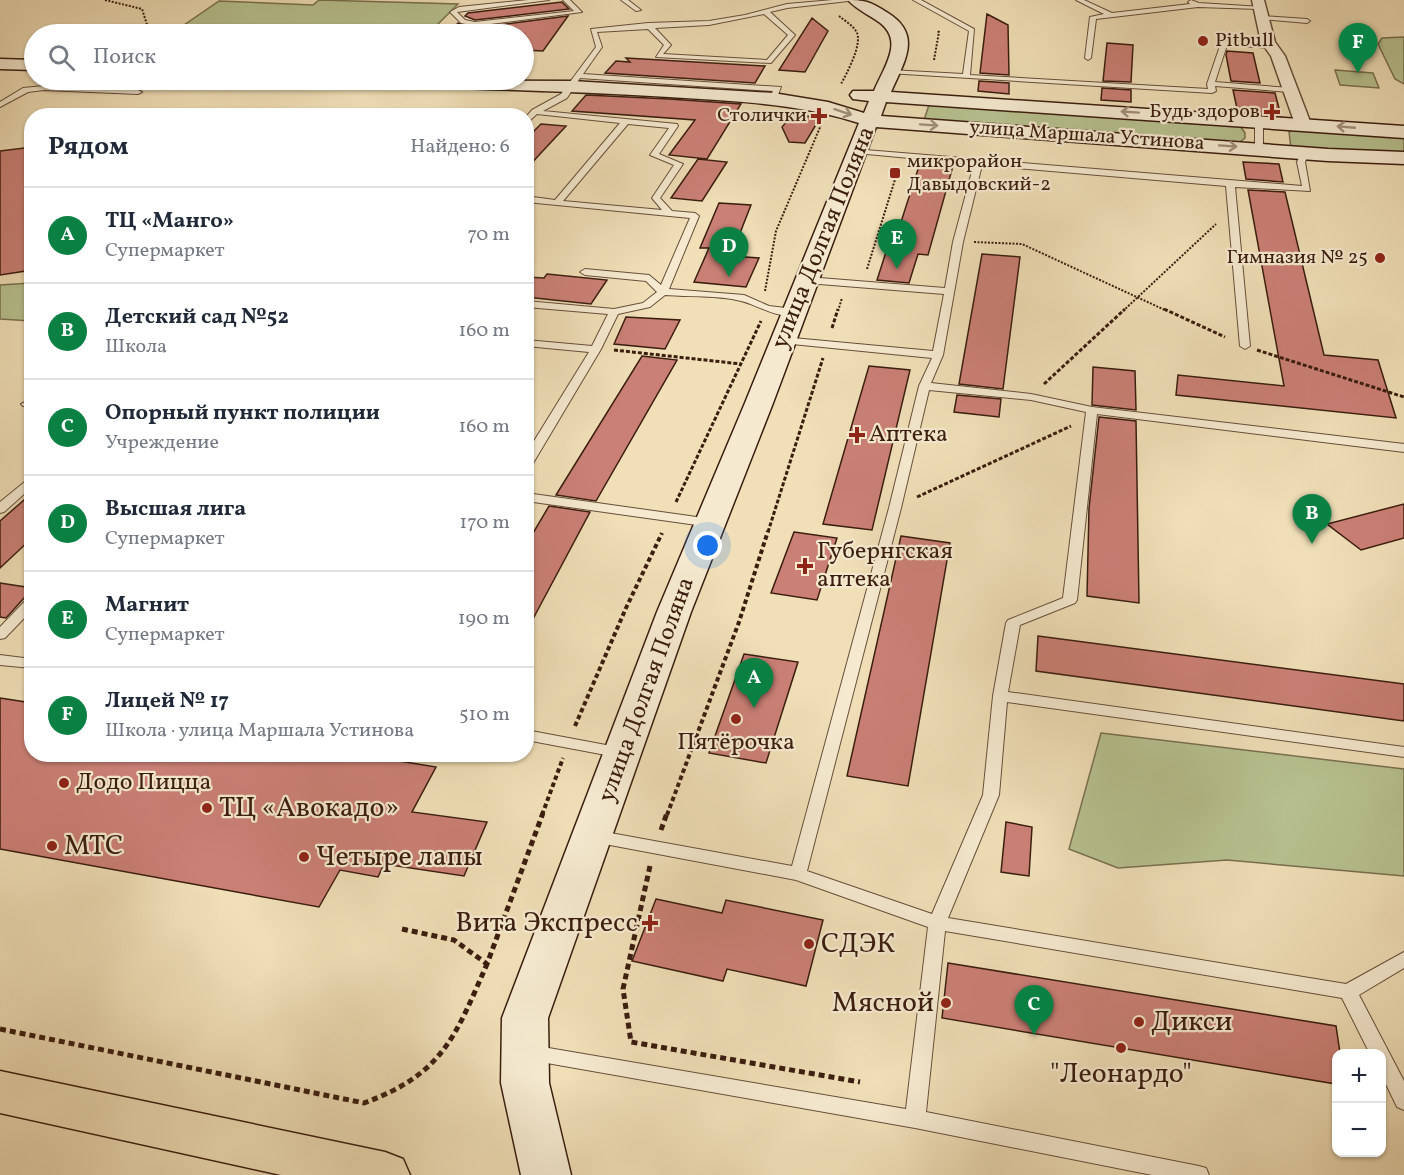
<!DOCTYPE html>
<html lang="ru">
<head>
<meta charset="utf-8">
<style>
	body { margin:0; font-family:Vollkorn,serif; background:#f2f2f3; color:#1f2937 }
	.controls { position:absolute; right:18px; bottom:18px; display:grid; overflow:hidden; border-radius:12px; box-shadow:0 2px 4px #0004 }
	.controls button { width:54px; height:54px; display:grid; place-items:center; padding:0; border:0; border-bottom:2px solid #e0e1e3; background:#fff; color:#1f2937; font:30px sans-serif }
	.you { position:absolute; left:708px; top:546px; width:21px; height:21px; margin:-15px; border:4px solid #fff; border-radius:50%; background:#1a73e8; box-shadow:0 0 0 9px #1a73e833 }
	.badge { display:grid; place-items:center; width:39px; height:39px; border-radius:50%; background:#0b8043; color:#fff; font-size:20px; font-weight:700 }
	.pin { position:absolute; translate:-50% -50px; filter:drop-shadow(0 2px 3px #0008) }
	.pin::after { content:''; position:absolute; top:32px; width:21px; height:18px; background:inherit; clip-path:polygon(0 0,100% 0,50% 100%) }
	.list { margin:0; padding:0; list-style:none }
	h2 { display:flex; justify-content:space-between; align-items:center; height:78px; margin:0; padding:0 24px; font-size:26px }
	h2 small { font-size:20px; font-weight:400; color:#747a83 }
	.list li { display:grid; grid-template-columns:39px 1fr auto; gap:18px; align-items:center; box-sizing:border-box; height:96px; padding:0 24px; border-top:2px solid #e0e1e3 }
	.list b { display:block; font-size:22px; white-space:nowrap }
	.list p { margin:0; font-size:20px; white-space:nowrap; color:#747a83 }
	.list em { font-size:20px; font-style:normal; color:#747a83 }
	.icon { flex:none; width:33px; height:33px; fill:none; stroke:currentColor; stroke-width:2; stroke-linecap:round; stroke-linejoin:round }
	.map { position:relative; flex:none; width:1404px; height:1175px; overflow:hidden }
	.search { position:absolute; background:#fff; box-shadow:0 2px 4px #0004; left:24px; top:24px; width:510px; height:66px; display:flex; align-items:center; gap:15px; box-sizing:border-box; padding:0 21px; border-radius:33px; color:#747a83; font-size:22px }
	.panel { position:absolute; background:#fff; box-shadow:0 2px 4px #0004; left:24px; top:108px; width:510px; height:654px; border-radius:24px }
	.map>svg:first-child { display:block }
	.green { fill:#b7c290; stroke:#797050; stroke-width:1.5 }
	.building { fill:#cb8076; stroke:#3b1d10; stroke-width:1.5 }
	.lines { fill:none; stroke-linecap:round; stroke-linejoin:round }
	.lane-casing { stroke:#684e3a; stroke-width:2 }
	.street-casing { stroke:#684e3a; stroke-width:3 }
	.secondary-casing { stroke:#3b1d10; stroke-width:3 }
	.highway-casing { stroke:#3b1d10; stroke-width:3 }
	.path-far3 { stroke:#3b1d10; stroke-width:2; stroke-dasharray:2 1.5; stroke-linecap:butt }
	.path-far2 { stroke:#3b1d10; stroke-width:3; stroke-dasharray:4 2; stroke-linecap:butt }
	.path-far1 { stroke:#3b1d10; stroke-width:4; stroke-dasharray:4.5 3; stroke-linecap:butt }
	.path { stroke:#3b1d10; stroke-width:5; stroke-dasharray:6 4; stroke-linecap:butt }
	.lane { fill:#f5ead0; fill-rule:evenodd }
	.street { fill:#f5ead0; fill-rule:evenodd }
	.secondary { fill:#f5ead0; fill-rule:evenodd }
	.highway { fill:#f0dfb7; fill-rule:evenodd }
	.oneway { stroke:#a18e7a }
	.poi-dot { fill:#8f2418; stroke:#f5ead0; stroke-width:2 }
	.labels { text-anchor:middle; dominant-baseline:central; stroke-width:4.5; stroke-linejoin:round; paint-order:stroke }
	.far-poi-label { font-size:20px; fill:#3b1d10; stroke:#f5ead0; text-anchor:end }
	.far-street-label { font-size:20px; fill:#3b1d10; stroke:#f5ead0 }
	.street-label { font-size:24px; fill:#3b1d10; stroke:#f5ead0 }
	.poi-label { font-size:24px; fill:#3b1d10; stroke:#f5ead0; text-anchor:start }
	.near-poi-label { font-size:28px; fill:#3b1d10; stroke:#f5ead0; text-anchor:start }
</style>
</head>
<body>
<div class="map">
<svg width="1404" height="1175" viewBox="0 0 1404 1175">
	<rect width="100%" height="100%" fill="#f0dfb7"/>
	<filter id="stains"><feTurbulence type="fractalNoise" baseFrequency=".00333" numOctaves="4"/><feColorMatrix values="0 0 0 0 .2 0 0 0 0 .09 0 0 0 0 .02 0 0 0 .5 -.17"/></filter>
	<radialGradient id="worn" r=".72"><stop offset=".6" stop-color="#630" stop-opacity="0"/><stop offset="1" stop-color="#630" stop-opacity=".3"/></radialGradient>
	<path class="green" d="M319 0 458 4 428 34H171L219 1 313 5Z
		M1404 37V84L1395 79 1378 44 1382 38Z
		M1335 70 1373 73 1379 88 1340 85Z
		M929 105 1230 124 1241 127 1245 133V138L1240 142 1232 143 927 122 925 117Z
		M1295 129 1404 136V156L1291 148 1289 132Z
		M31 283V321L0 319V285Z
		M1101 733 1404 769V876L1227 860 1118 868 1069 849Z"/>
	<path class="building" d="M562 2 569 9 475 20 465 16 468 13Z
		M987 14 1008 25 1009 75 980 73Z
		M568 16 543 51 524 50V34H448L458 23 475 28Z
		M812 18 828 31 805 72 779 70Z
		M1107 43 1133 45 1131 82 1103 81Z
		M1227 51 1253 53 1260 83 1231 81 1226 55Z
		M626 58 765 66 755 83 605 73 616 61 630 62Z
		M979 81 1009 83V94L978 91Z
		M1102 88 1131 90V102L1101 100Z
		M1233 90 1275 93 1281 116 1238 113Z
		M586 95 669 99 741 104 707 159 669 155 695 120 572 111Z
		M793 114 820 118 805 143 789 142 782 127Z
		M541 124 566 126 526 169V139Z
		M32 147V270L0 275V151Z
		M698 159 727 162 702 201 671 198Z
		M1243 162 1279 164 1283 182 1246 179Z
		M920 163 953 166 928 255 918 254 909 283 877 280 886 252 891 253Z
		M1248 190 1285 192 1324 355 1378 360 1396 418 1176 395 1178 375 1284 386Z
		M719 203 751 205 731 256 759 258 746 287 694 282 709 248H700Z
		M982 254 1020 257 1003 389 959 384Z
		M547 274 607 280 591 304 526 297V277L544 278Z
		M626 317 680 320 665 349 614 344Z
		M642 356 677 360 596 501 556 495Z
		M869 366 910 370 872 530 823 524Z
		M1093 367 1135 371 1136 410 1092 405Z
		M957 395 1001 399 999 417 954 412Z
		M1099 417 1136 421 1139 603 1087 596 1089 508Z
		M32 493V538L0 568V521Z
		M1404 504V538L1361 550 1327 524Z
		M549 506 590 512 526 632V545Z
		M794 532 837 538 817 600 771 593Z
		M901 536 950 543 908 786 847 776Z
		M0 583 32 588V596L25 597 6 618 0 617Z
		M1038 636 1404 684V721L1036 671Z
		M744 654 798 662 766 763 709 753Z
		M0 698 32 703V754H356L436 767 412 812 487 822 464 876 384 864 378 877 340 870 319 907 0 849Z
		M1006 822 1032 827 1029 876 1001 872Z
		M656 899 722 913 726 900 823 920 806 986 727 969 723 981 632 961Z
		M948 963 1336 1026 1340 1053H1336V1084L942 1018Z"/>
	<g class="lines">
		<g class="lane-casing">
			<path id="lane" d="M528 0H549L457 12 465 20 475 22 574 11 563 0H570L582 12 475 26 461 23 450 12 459 7Z
				M621 0H628L641 10 636 11Z
				M833 0H857L787 8 770 12 795 35 771 63 656 57 664 45 648 29 597 32 602 47 583 74 781 87 776 100 769 98 773 91 580 78 567 98 543 111 677 124 678 126 659 154 683 164 660 198 672 211 695 213 699 216 669 289 744 295 769 306 794 309 799 312C784 323 756 304 741 301 717 295 690 297 665 295L650 307 618 314 601 349 532 465 526 468V454L589 352 526 346V340L592 346 608 314 526 307V301L614 309 643 303 657 292 646 281 585 275 580 272 585 269 649 275 661 285 690 218 526 202V196L555 200 620 123 537 114 526 124V117L532 110 561 94 596 47 591 29 648 23 709 21 745 15 787 4ZM764 14 788 35 767 60 663 54 671 45 655 28 709 25ZM628 124 669 128 650 155 674 165 652 198 662 210 563 201Z
				M913 0H921L974 29 970 75 1208 89 1207 84 1221 43 1224 41 1273 46 1270 48 1227 45 1215 82 1290 88 1294 90 1290 92 1215 86 1216 91 1212 93 888 73V71L890 70 963 74 969 31Z
				M1076 0H1084L1112 13 1190 4 1188 2 1191 0 1199 3 1262 7 1259 9 1198 7 1096 19 1091 58 1088 60 1085 58 1090 17 1104 14Z
				M1262 16 1307 19 1310 21 1307 23 1260 19Z
				M44 86 138 90 142 92 138 94 44 90 28 92 0 107V102L23 88Z
				M1259 119 1263 121V149L1259 151 1255 149V121Z
				M853 149 1302 186 1297 162 1302 151 1309 153 1305 162 1310 191 1235 187 1250 346 1245 349 1240 346 1226 186 982 165 963 242 943 355 931 383 1031 394 1092 407 1404 444V452L1097 414 1077 600 1075 603 1020 625 1008 692 1404 747V757L1007 702 999 795 948 918 1346 984 1404 952V968L1359 995 1404 1081V1110L1397 1107 1382 1076V1054H1370L1342 998 945 931 926 1112 1199 1166 1206 1168 1209 1175H1152L915 1128 524 1059 521 1053 524 1047 531 1045 906 1109 928 927 796 880 594 842 588 840 586 836 588 832 594 830 792 866 889 508 919 386 932 358 782 343 777 340 782 337 933 351 944 294 807 283 802 280 807 277 945 288 953 242 974 164 856 153 852 151ZM929 390 1031 400 1086 412 1063 598 1008 620 1006 623 993 696 983 795 932 914 807 871 901 508Z
				M27 401H32V407L23 406 21 404Z
				M32 476V487L4 512 0 513V502Z
				M526 493 711 519 717 523 711 527 526 501Z
				M32 598V610L5 638 0 639V627L27 599Z
				M0 655 32 659V668L0 665Z
				M526 730 622 748 628 749 630 753 628 757 622 758 526 740Z"/>
		</g>
		<g class="street-casing">
			<path id="street" d="M1252 0H1264L1275 42 1285 56 1311 124 1308 127H1298L1295 124 1271 56 1261 42Z"/>
		</g>
		<g class="secondary-casing">
			<path id="secondary" d="M848 0C867 0 872 3 888 13 923 35 904 62 891 92L1404 126V138L886 102 881 116 1328 149 1404 152V164L1328 161 876 127 773 403 691 612 548 1018 549 1083 571 1175H521L501 1083 502 1018 657 612 745 403 859 123C797 103 734 101 669 97 571 91 474 89 376 85L370 84 367 80 572 81 773 93 828 102 864 113 869 101 853 99 850 95 853 91H874C885 65 906 39 876 20 867 14 855 8 848 0Z
				M0 59 34 60V70L0 69Z"/>
		</g>
		<g class="highway-casing">
			<path id="highway" d="M0 1071 385 1152 403 1159 410 1175H281L0 1113Z"/>
		</g>
		<path class="path-far3" d="M105 0 142 9 150 34
			M839 16C845 21 854 26 857 33 862 45 847 73 841 84
			M934 60 939 32 937 31
			M974 242 1022 244 1167 311
			M867 269 898 170
			M765 291 776 231 821 125
			M838 311 842 298
			M1123 311 1216 224"/>
		<path class="path-far2" d="M1164 309 1225 337
			M832 328 838 309
			M614 350 741 364
			M1257 350 1404 397
			M1044 384 1125 309
			M917 497 1071 426
			M676 502 761 321
			M768 532 823 358"/>
		<path class="path-far1" d="M575 726 626 608 662 533
			M542 815 563 758
			M667 815 739 622 768 531"/>
		<path class="path" d="M661 830 667 813
			M650 866 623 989 631 1042 860 1082
			M402 929 454 940 487 964 543 813
			M0 1029 364 1103C443 1074 455 1037 487 964"/>
		<use href="#lane" class="lane"/>
		<use href="#street" class="street"/>
		<use href="#secondary" class="secondary"/>
		<use href="#highway" class="highway"/>
	</g>
	<defs><path id="oneway-shaft" d="M-6 0H5M1.5-3L5.5 0L1.5 3" fill="none" stroke-width="1.6" stroke-linecap="round" stroke-linejoin="round" transform="scale(1.5)"/></defs>
	<g class="oneway">
		<use href="#oneway-shaft" transform="translate(843 112) rotate(18)"/>
		<use href="#oneway-shaft" transform="translate(1130 112) rotate(-176)"/>
		<use href="#oneway-shaft" transform="translate(929 125) rotate(4)"/>
		<use href="#oneway-shaft" transform="translate(1346 127) rotate(-175)"/>
		<use href="#oneway-shaft" transform="translate(1228 146) rotate(4)"/>
	</g>
	<g class="poi-dot">
		<circle cx="1203" cy="41" r="6"/>
		<path d="M1269 103h6v6h6v6h-6v6h-6v-6h-6v-6h6z"/>
		<path d="M816 107h6v6h6v6h-6v6h-6v-6h-6v-6h6z"/>
		<rect x="889" y="167" width="12" height="12" rx="3"/>
		<circle cx="1380" cy="258" r="6"/>
		<path d="M854 426h6v6h6v6h-6v6h-6v-6h-6v-6h6z"/>
		<path d="M802 557h6v6h6v6h-6v6h-6v-6h-6v-6h6z"/>
		<circle cx="736" cy="719" r="6"/>
		<circle cx="64" cy="783" r="6"/>
		<circle cx="207" cy="808" r="6"/>
		<circle cx="52" cy="846" r="6"/>
		<circle cx="304" cy="857" r="6"/>
		<path d="M647 914h6v6h6v6h-6v6h-6v-6h-6v-6h6z"/>
		<circle cx="809" cy="944" r="6"/>
		<circle cx="946" cy="1003" r="6"/>
		<circle cx="1139" cy="1022" r="6"/>
		<circle cx="1121" cy="1048" r="6"/>
	</g>
	<g class="labels">
		<g class="far-poi-label">
			<text x="1215" y="41" text-anchor="start">Pitbull</text>
			<text x="1260" y="112">Будь здоров</text>
			<text x="807" y="116">Столички</text>
			<text x="907" y="162" text-anchor="start">микрорайон<tspan x="907" dy="23">Давыдовский-2</tspan></text>
			<text x="1368" y="258">Гимназия № 25</text>
		</g>
		<g class="far-street-label">
			<text transform="translate(1087 136) rotate(4)">улица Маршала Устинова</text>
		</g>
		<g class="street-label">
			<text transform="translate(824 238) rotate(-68)">улица Долгая Поляна</text>
			<text transform="translate(647 690) rotate(-70)">улица Долгая Поляна</text>
		</g>
		<g class="poi-label">
			<text x="869" y="435">Аптека</text>
			<text x="817" y="552">Губернгская<tspan x="817" dy="28">аптека</tspan></text>
			<text x="736" y="743" text-anchor="middle">Пятёрочка</text>
			<text x="76" y="783">Додо Пицца</text>
		</g>
		<g class="near-poi-label">
			<text x="219" y="808">ТЦ «Авокадо»</text>
			<text x="64" y="846">МТС</text>
			<text x="316" y="857">Четыре лапы</text>
			<text x="638" y="923" text-anchor="end">Вита Экспресс</text>
			<text x="821" y="944">СДЭК</text>
			<text x="934" y="1003" text-anchor="end">Мясной</text>
			<text x="1151" y="1022">Дикси</text>
			<text x="1121" y="1074" text-anchor="middle">"Леонардо"</text>
		</g>
	</g>
	<rect width="100%" height="100%" filter="url(#stains)"/>
	<rect width="100%" height="100%" fill="url(#worn)"/>
</svg>
<div class="controls">
<button>+</button>
<button>−</button>
</div>
<div class="you"></div>
<div class="pin badge" style="left:754px;top:708px">A</div>
<div class="pin badge" style="left:1312px;top:544px">B</div>
<div class="pin badge" style="left:1034px;top:1035px">C</div>
<div class="pin badge" style="left:729px;top:277px">D</div>
<div class="pin badge" style="left:897px;top:269px">E</div>
<div class="pin badge" style="left:1358px;top:73px">F</div>
<div class="search"><svg class="icon" aria-label="search" viewBox="0 0 24 24"><circle cx="10" cy="10" r="6"/><path d="M15 15l6 6"/></svg>Поиск</div>
<section class="panel">
<h2>Рядом<small>Найдено: 6</small></h2>
<ul class="list">
<li><span class="badge">A</span><div><b>ТЦ «Манго»</b><p>Супермаркет</p></div><em>70 m</em></li>
<li><span class="badge">B</span><div><b>Детский сад №52</b><p>Школа</p></div><em>160 m</em></li>
<li><span class="badge">C</span><div><b>Опорный пункт полиции</b><p>Учреждение</p></div><em>160 m</em></li>
<li><span class="badge">D</span><div><b>Высшая лига</b><p>Супермаркет</p></div><em>170 m</em></li>
<li><span class="badge">E</span><div><b>Магнит</b><p>Супермаркет</p></div><em>190 m</em></li>
<li><span class="badge">F</span><div><b>Лицей № 17</b><p>Школа · улица Маршала Устинова</p></div><em>510 m</em></li>
</ul>
</section>
</div>
</body>
</html>
